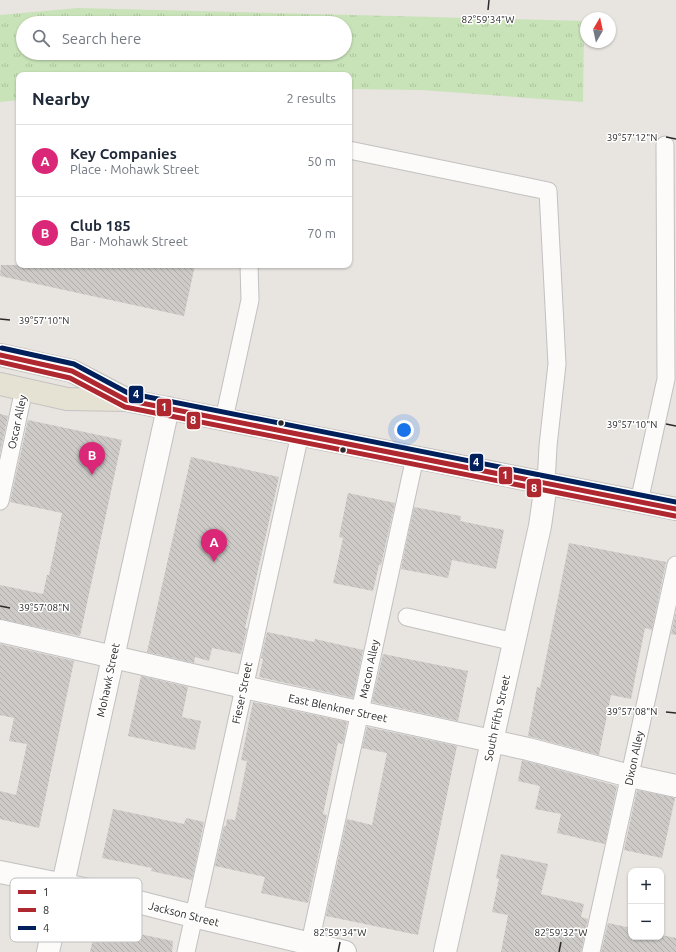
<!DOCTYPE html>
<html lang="en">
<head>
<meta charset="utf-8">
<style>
	body { margin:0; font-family:Ubuntu,sans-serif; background:#f2f2f3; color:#1f2937 }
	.controls { position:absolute; right:12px; bottom:12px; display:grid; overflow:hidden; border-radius:8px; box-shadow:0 1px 3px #0004 }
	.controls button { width:36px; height:36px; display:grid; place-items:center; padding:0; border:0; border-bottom:1px solid #e0e1e3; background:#fff; color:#1f2937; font:20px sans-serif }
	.compass { position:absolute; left:580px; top:12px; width:36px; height:36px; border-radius:50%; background:#fff; box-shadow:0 1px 3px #0004; rotate:9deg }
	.you { position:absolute; left:404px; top:430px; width:14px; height:14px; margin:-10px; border:3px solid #fff; border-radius:50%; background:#1a73e8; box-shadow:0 0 0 6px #1a73e833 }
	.badge { display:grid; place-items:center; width:26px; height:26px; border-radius:50%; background:#db2777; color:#fff; font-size:13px; font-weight:700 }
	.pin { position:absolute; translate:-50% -33px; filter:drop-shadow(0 1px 2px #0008) }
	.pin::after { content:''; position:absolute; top:21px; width:14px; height:12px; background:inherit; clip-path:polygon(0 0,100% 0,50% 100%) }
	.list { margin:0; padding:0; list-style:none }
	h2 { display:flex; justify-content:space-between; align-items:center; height:52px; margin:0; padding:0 16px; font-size:17px }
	h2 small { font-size:13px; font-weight:400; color:#747a83 }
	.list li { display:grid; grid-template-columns:26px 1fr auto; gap:12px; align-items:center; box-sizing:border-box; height:72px; padding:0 16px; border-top:1px solid #e0e1e3 }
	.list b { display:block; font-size:15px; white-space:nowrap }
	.list p { margin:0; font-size:13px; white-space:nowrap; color:#747a83 }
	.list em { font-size:13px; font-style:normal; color:#747a83 }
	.icon { flex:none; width:22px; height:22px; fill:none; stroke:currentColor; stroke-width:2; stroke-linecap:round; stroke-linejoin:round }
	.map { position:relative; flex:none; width:676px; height:952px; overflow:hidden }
	.search { position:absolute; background:#fff; box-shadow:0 1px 3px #0004; left:16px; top:16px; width:336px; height:44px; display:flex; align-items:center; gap:10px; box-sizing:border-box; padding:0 14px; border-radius:22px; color:#747a83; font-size:15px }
	.panel { position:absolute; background:#fff; box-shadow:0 1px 3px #0004; left:16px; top:72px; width:336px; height:196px; border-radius:8px }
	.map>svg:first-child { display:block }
	.grass { fill:url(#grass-tufts); fill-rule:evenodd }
	.building { fill:url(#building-back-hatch) }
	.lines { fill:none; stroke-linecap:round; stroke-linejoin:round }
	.service-casing { stroke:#c2c0c1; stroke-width:19 }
	.minor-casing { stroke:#c2c0c1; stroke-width:24 }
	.primary-casing { stroke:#c4c3c1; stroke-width:24 }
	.service { stroke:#fcfbfa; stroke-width:17 }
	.minor { stroke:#fcfbfa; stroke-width:22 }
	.primary { stroke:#e6e2d3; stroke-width:22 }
	.bus-1-casing { stroke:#fff; stroke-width:8 }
	.bus-2-casing { stroke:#fff; stroke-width:8 }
	.bus-3-casing { stroke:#fff; stroke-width:8 }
	.bus-1 { stroke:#af272f; stroke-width:5 }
	.bus-2 { stroke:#af272f; stroke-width:5 }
	.bus-3 { stroke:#00205b; stroke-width:5 }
	.ticks { fill:none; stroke:#2a2a2a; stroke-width:1.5 }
	.bus-dot { fill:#2a2a2a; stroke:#fff; stroke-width:1.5 }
	.labels { text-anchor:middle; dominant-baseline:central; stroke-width:3; stroke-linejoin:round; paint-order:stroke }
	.street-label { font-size:11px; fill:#2a2a2a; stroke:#fff }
	.key { fill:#fff; stroke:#bfbfbf; stroke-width:1 }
	.key-label { font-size:11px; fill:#2a2a2a }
	.ticks-label { font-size:10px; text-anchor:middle; fill:#2a2a2a; stroke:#fff; stroke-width:3; stroke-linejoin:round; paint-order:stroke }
	.line-badge { stroke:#fff; stroke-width:1.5 }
	.badge-label { font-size:11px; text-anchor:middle; font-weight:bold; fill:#fff }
</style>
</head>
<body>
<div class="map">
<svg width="676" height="952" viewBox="0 0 676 952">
	<defs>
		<pattern id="grass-tufts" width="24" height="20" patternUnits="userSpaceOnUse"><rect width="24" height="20" fill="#c9e3b8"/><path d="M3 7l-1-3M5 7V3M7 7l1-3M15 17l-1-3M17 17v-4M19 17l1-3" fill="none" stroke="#adc39e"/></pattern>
		<pattern id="building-back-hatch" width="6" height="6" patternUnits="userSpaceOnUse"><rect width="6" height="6" fill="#cdcac7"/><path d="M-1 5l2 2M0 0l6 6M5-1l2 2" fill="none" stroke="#b0aeab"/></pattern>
	</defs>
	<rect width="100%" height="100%" fill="#e8e4e0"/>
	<path class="grass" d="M78 8 584 21 583 102 421 90 349 89V75H19V100L0 102V15ZM23 23H345V53H23Z"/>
	<path class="building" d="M1 265H195L184 316 0 276Z
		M0 414 8 416 0 453Z
		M28 420 122 440 80 636 0 619V585L43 594 47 575H49L62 513 10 502Z
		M191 457 279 477 245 628H247L241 654 212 648 209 661 195 657 194 663 147 652Z
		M348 493 395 503 381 565H379L373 591 333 583 343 538 339 537Z
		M414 507 461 516 460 521 504 530 496 569 452 560 448 578 401 569Z
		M569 543 666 562 652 630 645 628 631 699 611 695 599 755 528 736 537 687 540 688Z
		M676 612V635L671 634Z
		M267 632 314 642 315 639 363 650 353 698 259 677 263 659 261 658Z
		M0 644 74 661 39 828 0 819V791L16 795 27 744 9 741 14 718 0 715Z
		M383 654 468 671 458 721 372 702Z
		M141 676 188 687 182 717 201 721 195 750 128 736Z
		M253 702 347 722 343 744 338 743 323 814 327 815 308 903 261 893 265 877 215 866 224 826H226L227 819 235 820 247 761 241 760Z
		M367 727 457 746 418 935 326 916 347 819 372 825 387 753 362 748Z
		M522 760 617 786 605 844 557 833 561 814 535 809 540 786 518 781Z
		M637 790 675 798 662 858 624 850Z
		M113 809 184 824 186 818 204 822 192 880 151 871 152 868 102 858Z
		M501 854 548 864 541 894 584 904 581 917 588 919 581 952H501L508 915 492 912 499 879 496 878Z
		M608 923 631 928V937H661V935L676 938V952H601Z
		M96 925 173 941 172 952H90Z"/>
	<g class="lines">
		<g class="service-casing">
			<path id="service" d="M349 150 548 191 557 364 548 446 546 484
				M224 419 250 300 249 265
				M0 501 24 389
				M639 502 666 379 665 145
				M407 617 514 642
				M186 952 300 434
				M308 952 415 457
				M591 952 676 565"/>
		</g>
		<g class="minor-casing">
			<path id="minor" d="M0 631 244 687 528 749 630 776 676 786
				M0 872 99 892 193 916 345 952
				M48 952 168 408
				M445 952 540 526 546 484"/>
		</g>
		<g class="primary-casing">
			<path id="primary" d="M0 355 72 371 124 398
				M0 384 67 399 126 400 676 509"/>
		</g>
		<use href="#service" class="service"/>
		<use href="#minor" class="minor"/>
		<use href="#primary" class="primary"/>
		<g class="bus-1-casing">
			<path id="bus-1" d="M0 355 72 371 126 400 676 509"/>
		</g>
		<g class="bus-2-casing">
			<path id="bus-2" d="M0 362 70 378 125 407 675 516"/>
		</g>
		<g class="bus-3-casing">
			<path id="bus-3" d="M2 348 74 364 128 393 676 502"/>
		</g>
		<use href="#bus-1" class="bus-1"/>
		<use href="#bus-2" class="bus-2"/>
		<use href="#bus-3" class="bus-3"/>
	</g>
	<path class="ticks" d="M488 10 489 0M666 137 676 139M0 319 10 320M666 424 676 426M0 606 10 608M666 712 676 713M338 952 340 942M559 952 561 942"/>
	<g class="bus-dot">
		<circle cx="281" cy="423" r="3.5"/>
		<circle cx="343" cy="450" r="3.5"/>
	</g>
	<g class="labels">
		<g class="street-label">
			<text transform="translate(17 422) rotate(-78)">Oscar Alley</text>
			<text transform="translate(369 669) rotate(-78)">Macon Alley</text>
			<text transform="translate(108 680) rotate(-78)">Mohawk Street</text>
			<text transform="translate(242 693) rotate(-78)">Fieser Street</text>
			<text transform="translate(338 708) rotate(12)">East Blenkner Street</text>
			<text transform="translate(497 718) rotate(-78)">South Fifth Street</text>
			<text transform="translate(634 758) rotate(-78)">Dixon Alley</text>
			<text transform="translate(184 914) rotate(14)">Jackson Street</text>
		</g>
	</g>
	<rect x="10" y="878" width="132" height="64" rx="6" class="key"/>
	<rect x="18" y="890" width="18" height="4" fill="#af272f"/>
	<rect x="18" y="908" width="18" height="4" fill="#af272f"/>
	<rect x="18" y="926" width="18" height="4" fill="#00205b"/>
	<g class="key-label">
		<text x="43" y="896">1</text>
		<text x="43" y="914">8</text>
		<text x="43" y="932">4</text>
	</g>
	<g class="ticks-label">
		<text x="488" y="23">82°59'34"W</text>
		<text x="632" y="141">39°57'12"N</text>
		<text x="44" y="324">39°57'10"N</text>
		<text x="632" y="428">39°57'10"N</text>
		<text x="44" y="611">39°57'08"N</text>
		<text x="632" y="715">39°57'08"N</text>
		<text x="340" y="936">82°59'34"W</text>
		<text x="561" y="936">82°59'32"W</text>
	</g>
	<g class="line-badge">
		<rect x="128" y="385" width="16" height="19" rx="4" fill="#00205b"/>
		<rect x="156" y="398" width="16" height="19" rx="4" fill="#af272f"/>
		<rect x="186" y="411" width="15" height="19" rx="4" fill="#af272f"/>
		<rect x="469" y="453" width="15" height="19" rx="4" fill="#00205b"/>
		<rect x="498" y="466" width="15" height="19" rx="4" fill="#af272f"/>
		<rect x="526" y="478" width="16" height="20" rx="4" fill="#af272f"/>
	</g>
	<g class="badge-label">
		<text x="136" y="398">4</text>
		<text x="164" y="411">1</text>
		<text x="193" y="424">8</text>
		<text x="476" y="466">4</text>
		<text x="505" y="479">1</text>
		<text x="534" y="492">8</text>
	</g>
</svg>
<div class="controls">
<button>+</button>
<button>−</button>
</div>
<svg class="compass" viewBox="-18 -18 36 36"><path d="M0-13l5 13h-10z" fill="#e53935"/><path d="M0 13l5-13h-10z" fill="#747a83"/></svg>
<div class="you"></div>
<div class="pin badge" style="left:214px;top:562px">A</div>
<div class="pin badge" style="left:92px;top:475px">B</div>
<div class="search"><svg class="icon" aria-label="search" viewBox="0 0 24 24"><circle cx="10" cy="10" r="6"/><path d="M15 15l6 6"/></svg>Search here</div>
<section class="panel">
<h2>Nearby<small>2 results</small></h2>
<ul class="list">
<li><span class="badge">A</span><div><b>Key Companies</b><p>Place · Mohawk Street</p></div><em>50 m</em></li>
<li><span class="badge">B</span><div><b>Club 185</b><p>Bar · Mohawk Street</p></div><em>70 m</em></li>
</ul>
</section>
</div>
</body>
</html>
